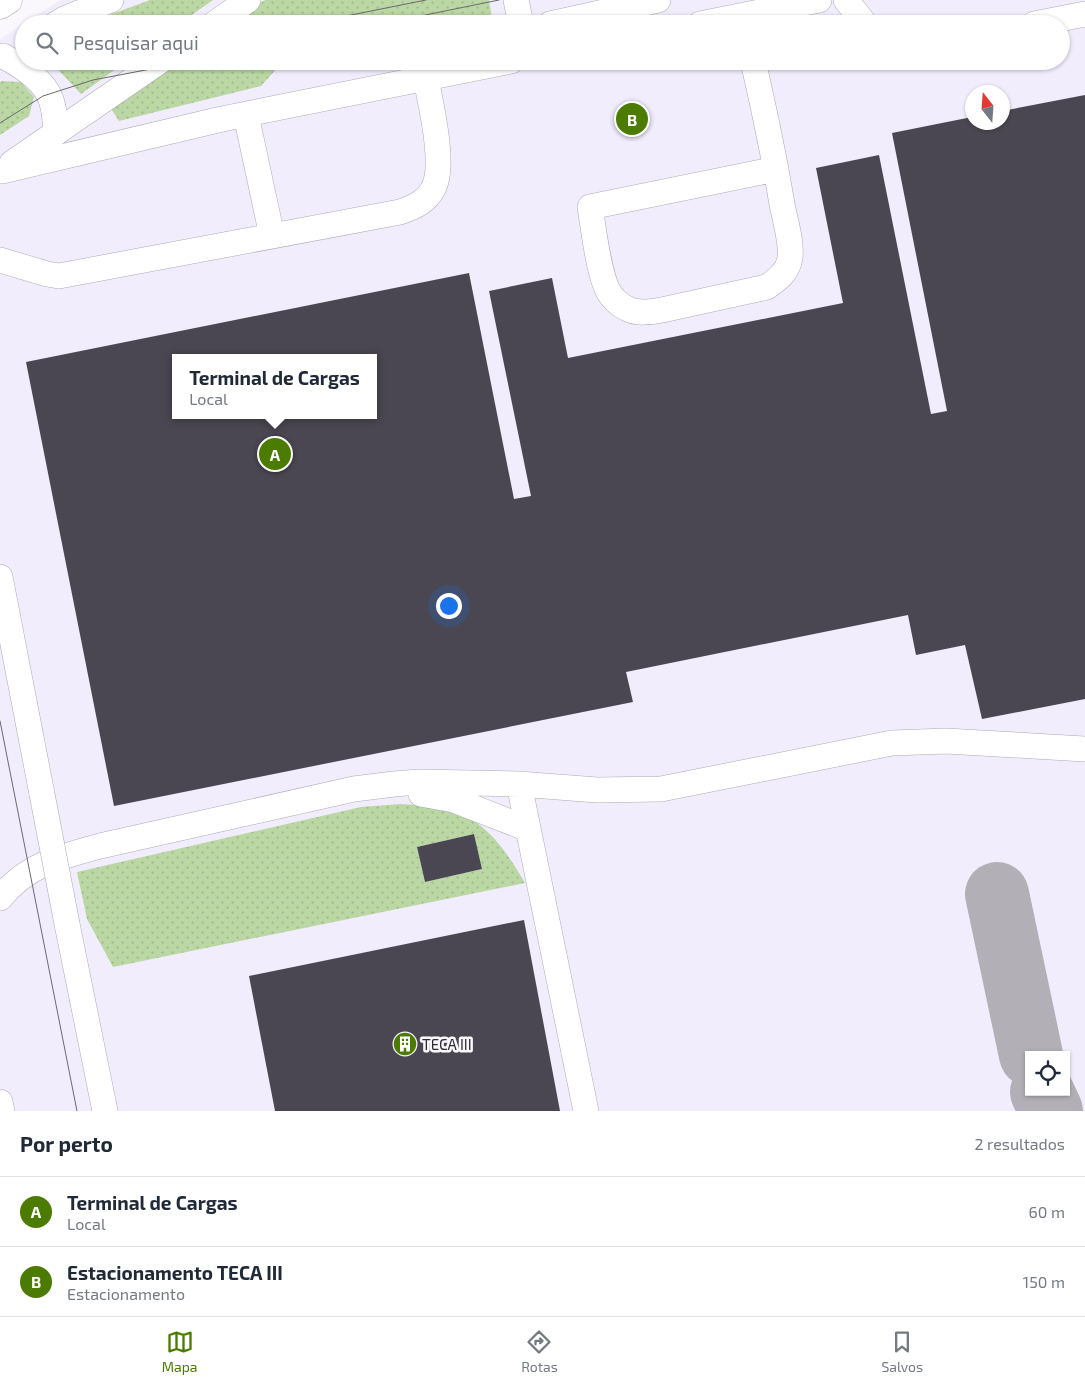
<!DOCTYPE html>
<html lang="pt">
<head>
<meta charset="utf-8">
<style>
	body { margin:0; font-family:"Exo 2",sans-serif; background:#f6f6f7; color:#1f2937 }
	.controls { position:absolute; right:15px; bottom:15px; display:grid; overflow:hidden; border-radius:0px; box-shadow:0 1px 4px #0004 }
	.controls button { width:45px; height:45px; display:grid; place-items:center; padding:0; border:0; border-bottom:1px solid #e0e1e3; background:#fff; color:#1f2937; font:25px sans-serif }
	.compass { position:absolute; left:965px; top:85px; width:45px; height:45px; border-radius:50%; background:#fff; box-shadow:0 1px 4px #0004; rotate:343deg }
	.you { position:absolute; left:448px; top:605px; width:18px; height:18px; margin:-12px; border:4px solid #fff; border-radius:50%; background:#1a73e8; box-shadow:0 0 0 8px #1a73e833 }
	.badge { display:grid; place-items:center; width:32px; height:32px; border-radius:50%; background:#4c7b01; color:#fff; font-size:16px; font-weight:700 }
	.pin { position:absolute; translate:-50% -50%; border:2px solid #fff; box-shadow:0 1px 5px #0006 }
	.popup { position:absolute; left:172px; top:354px; width:205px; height:65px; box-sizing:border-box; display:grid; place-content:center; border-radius:0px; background:#fff; filter:drop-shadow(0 1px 4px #0005); font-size:16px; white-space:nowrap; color:#747a83 }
	.popup b { font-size:19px; color:#1f2937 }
	.popup::after { content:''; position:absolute; left:50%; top:100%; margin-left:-10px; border:10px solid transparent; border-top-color:#fff }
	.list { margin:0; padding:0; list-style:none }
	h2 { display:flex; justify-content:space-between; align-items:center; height:65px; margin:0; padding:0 20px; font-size:21px }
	h2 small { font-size:16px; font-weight:400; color:#747a83 }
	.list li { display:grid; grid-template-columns:32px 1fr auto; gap:15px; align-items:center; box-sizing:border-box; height:70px; padding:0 20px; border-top:1px solid #e0e1e3 }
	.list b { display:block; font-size:19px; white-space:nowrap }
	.list p { margin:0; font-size:16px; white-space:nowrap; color:#747a83 }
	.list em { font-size:16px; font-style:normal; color:#747a83 }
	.icon { flex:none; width:28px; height:28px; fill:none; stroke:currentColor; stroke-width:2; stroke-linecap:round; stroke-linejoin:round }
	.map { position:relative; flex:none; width:1085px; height:1111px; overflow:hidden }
	.search { position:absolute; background:#fff; box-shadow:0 1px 4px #0004; left:15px; right:15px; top:15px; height:55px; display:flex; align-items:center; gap:12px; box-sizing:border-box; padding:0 18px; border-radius:28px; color:#747a83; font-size:19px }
	.sheet { height:205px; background:#fff }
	nav { display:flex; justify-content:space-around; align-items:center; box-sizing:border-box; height:70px; border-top:1px solid #e0e1e3; background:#fff; font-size:14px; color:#747a83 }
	nav a { display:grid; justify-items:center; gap:2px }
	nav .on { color:#4c7b01 }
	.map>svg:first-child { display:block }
	.built { fill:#f1edfd; fill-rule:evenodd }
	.grass { fill:url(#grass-dots); fill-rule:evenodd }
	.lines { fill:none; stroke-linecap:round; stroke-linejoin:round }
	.taxiway { stroke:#b2b0b6; stroke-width:64 }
	.building { fill:#4a4752; fill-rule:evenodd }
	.minor-casing { stroke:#adaab6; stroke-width:26 }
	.major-casing { stroke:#adaab6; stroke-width:29 }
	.minor { stroke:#fff; stroke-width:25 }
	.major { stroke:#fff; stroke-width:28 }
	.tram { stroke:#6b696e; stroke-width:1 }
	.minor-bridge-casing { stroke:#adaab6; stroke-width:26; stroke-linecap:butt }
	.minor-bridge { stroke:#fff; stroke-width:25 }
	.labels { text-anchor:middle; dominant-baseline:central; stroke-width:5; stroke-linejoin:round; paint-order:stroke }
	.poi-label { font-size:15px; fill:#2d2c31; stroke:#faf8fd; text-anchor:start }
</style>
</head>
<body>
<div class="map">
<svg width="1085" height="1111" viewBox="0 0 1085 1111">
	<defs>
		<pattern id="grass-dots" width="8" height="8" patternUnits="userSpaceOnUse" patternTransform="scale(1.25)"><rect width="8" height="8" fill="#bbd7a4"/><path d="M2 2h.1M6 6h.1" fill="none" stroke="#a1b98e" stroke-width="1.8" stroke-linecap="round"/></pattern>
	</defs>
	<rect width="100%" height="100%" fill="#faf8fd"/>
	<path class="built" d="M60 0H1085V1111H0V39ZM24 24H1061V61H24ZM972 92H1002V122H972ZM176 358H374V415H176ZM1029 1055H1066V1092H1029Z"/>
	<path class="grass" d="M150 0H213L179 24H85Z
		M265 0H489L493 24H229Z
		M50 61H127L81 94Z
		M171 61H289L280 65 261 86 119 121 112 110 114 99Z
		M2 81 21 82 34 97 29 116 0 135V82Z
		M401 804C417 805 433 806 448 810 486 819 506 851 525 883L113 967 87 919 77 872 361 807ZM474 834 482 869 425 882 417 847Z"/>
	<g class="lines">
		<path class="taxiway" d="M997 894 1031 1055
			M1042 1092 1051 1111"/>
	</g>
	<path class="building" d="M1085 95V699L982 719 965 645 916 655 908 615 626 672 633 702 114 806 26 362 469 273 514 499 531 496 489 291 552 278 568 358 843 303 816 168 879 155 931 414 947 411 892 133 972 117V122H1002V111ZM176 358H374V415H176Z
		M474 834 482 869 425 882 417 847Z
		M524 920 560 1111H275L249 976Z"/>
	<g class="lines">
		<g class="minor-casing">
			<path id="minor" d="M516 0 521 24
				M846 0 865 24
				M56 24 64 19 111 0
				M214 24 248 0
				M550 24 658 0
				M700 24 819 0
				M1034 24 1085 14
				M3 56C20 65 42 79 50 97 55 108 55 121 56 133
				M753 61C764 109 774 156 782 204 785 220 792 242 790 258 788 272 778 279 767 287L662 310C651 312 638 314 628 309 620 306 612 298 608 291 598 270 594 231 590 207L776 169
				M246 115 272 236
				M12 163 160 61
				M2 171 222 119 511 61
				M0 260 47 274 59 276 400 212C414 207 427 202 434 187 445 164 431 105 426 79
				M0 577 42 794
				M519 784 586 1111
				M421 794 454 800 528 829
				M0 898C28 864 60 857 100 846L354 789 394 784 419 782 519 784 597 790 661 789 892 743 946 741 1085 749
				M67 924 105 1111
				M0 1102 2 1111"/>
		</g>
		<g class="major-casing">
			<path id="major" d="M0 5 8 0"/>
		</g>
		<use href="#minor" class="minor"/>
		<use href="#major" class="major"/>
		<path class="tram" d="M306 24 426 0
			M381 24 499 0
			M0 123 43 96 93 80 193 61
			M0 721 77 1111"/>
		<g class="minor-bridge-casing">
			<path id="minor-bridge" d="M42 794 67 924"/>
		</g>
		<use href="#minor-bridge" class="minor-bridge"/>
	</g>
	<defs>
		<g id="building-disc" transform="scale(1.25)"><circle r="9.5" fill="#4c7b01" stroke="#faf8fd"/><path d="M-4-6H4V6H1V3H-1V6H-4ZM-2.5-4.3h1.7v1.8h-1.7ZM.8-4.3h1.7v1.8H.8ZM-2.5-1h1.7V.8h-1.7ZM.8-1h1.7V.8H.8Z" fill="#fff"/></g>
	</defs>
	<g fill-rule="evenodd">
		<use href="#building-disc" x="405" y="1044"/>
	</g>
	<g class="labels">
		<g class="poi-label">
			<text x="422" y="1044">TECA III</text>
		</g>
	</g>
</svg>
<div class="controls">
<button><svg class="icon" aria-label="locate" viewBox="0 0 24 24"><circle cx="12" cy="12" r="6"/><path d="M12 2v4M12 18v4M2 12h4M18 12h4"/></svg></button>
</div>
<svg class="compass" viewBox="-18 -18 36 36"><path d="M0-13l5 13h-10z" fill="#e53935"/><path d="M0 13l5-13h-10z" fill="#747a83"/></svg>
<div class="you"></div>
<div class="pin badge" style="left:275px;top:454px">A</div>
<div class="popup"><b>Terminal de Cargas</b>Local</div>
<div class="pin badge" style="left:632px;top:119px">B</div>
<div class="search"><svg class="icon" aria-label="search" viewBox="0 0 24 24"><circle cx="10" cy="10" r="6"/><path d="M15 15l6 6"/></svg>Pesquisar aqui</div>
</div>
<section class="sheet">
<h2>Por perto<small>2 resultados</small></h2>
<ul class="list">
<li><span class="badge">A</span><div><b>Terminal de Cargas</b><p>Local</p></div><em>60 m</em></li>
<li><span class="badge">B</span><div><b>Estacionamento TECA III</b><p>Estacionamento</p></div><em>150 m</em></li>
</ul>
</section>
<nav>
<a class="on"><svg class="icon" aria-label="map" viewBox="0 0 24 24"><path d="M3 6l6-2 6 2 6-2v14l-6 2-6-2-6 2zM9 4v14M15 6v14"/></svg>Mapa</a>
<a><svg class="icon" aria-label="directions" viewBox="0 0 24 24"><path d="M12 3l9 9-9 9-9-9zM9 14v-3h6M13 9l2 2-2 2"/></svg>Rotas</a>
<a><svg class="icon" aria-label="saved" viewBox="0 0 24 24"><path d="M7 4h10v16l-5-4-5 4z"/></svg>Salvos</a>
</nav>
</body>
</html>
